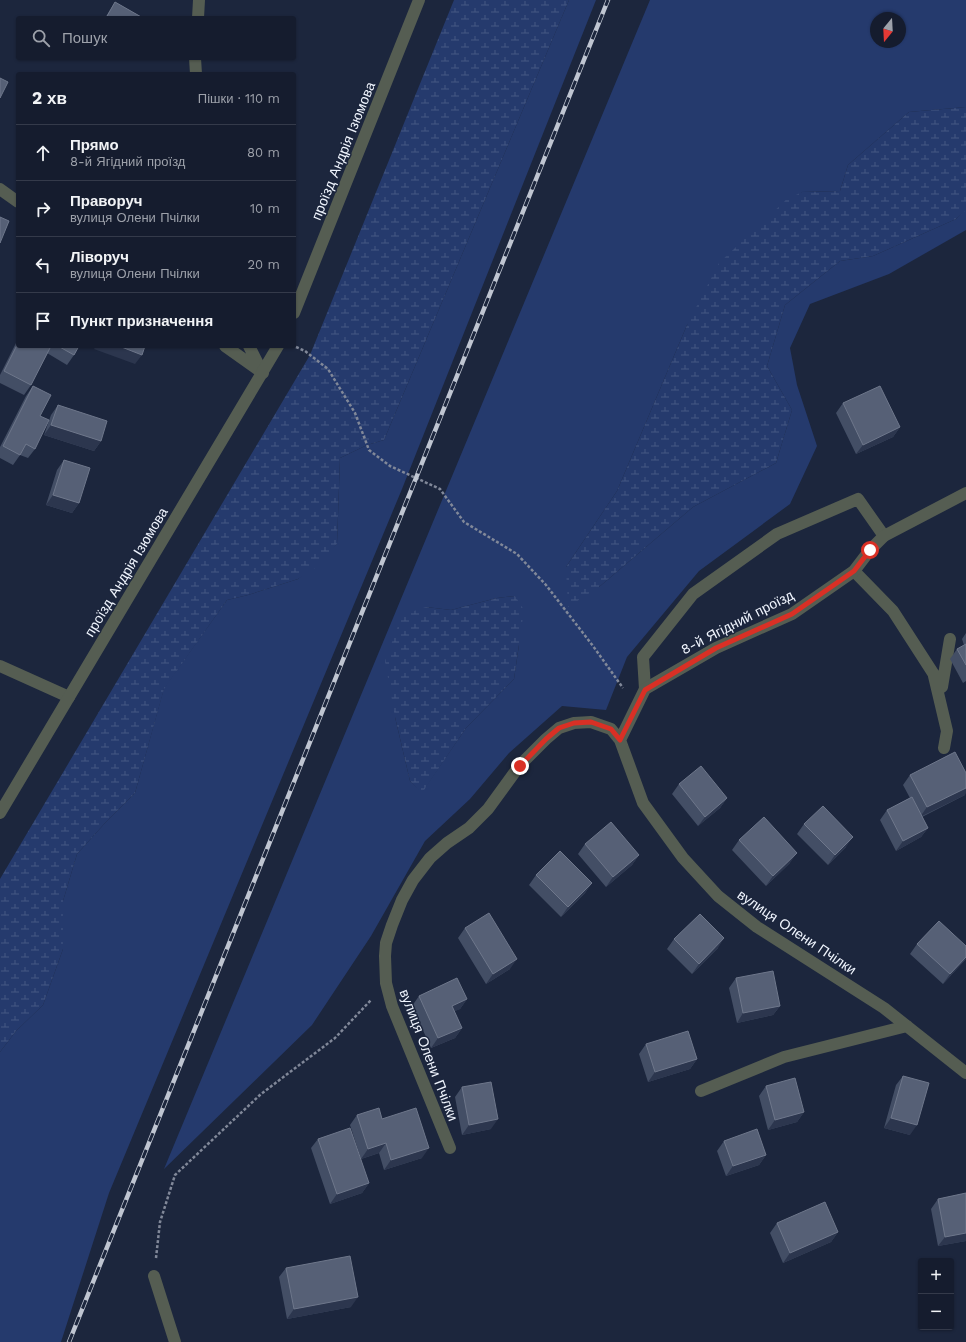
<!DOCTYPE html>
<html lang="uk">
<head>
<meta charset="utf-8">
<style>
	body { margin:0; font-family:"Work Sans",sans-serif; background:#1e2536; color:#f1f3f6 }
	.controls { position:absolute; right:12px; bottom:12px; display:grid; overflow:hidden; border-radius:4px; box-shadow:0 1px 3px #0004 }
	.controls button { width:36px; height:36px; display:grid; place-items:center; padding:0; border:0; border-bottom:1px solid #343a4a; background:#151c2e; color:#f1f3f6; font:20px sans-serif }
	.compass { position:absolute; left:870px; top:12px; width:36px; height:36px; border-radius:50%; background:#151c2e; box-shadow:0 1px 3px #0004; rotate:198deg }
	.stop { position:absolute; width:12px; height:12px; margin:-9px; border:3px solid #d93025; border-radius:50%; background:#fff }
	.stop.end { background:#d93025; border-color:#fff; box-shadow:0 1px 4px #0008 }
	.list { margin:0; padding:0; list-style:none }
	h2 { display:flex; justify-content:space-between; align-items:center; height:52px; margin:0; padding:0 16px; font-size:17px }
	h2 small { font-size:13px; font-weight:400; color:#9da1aa }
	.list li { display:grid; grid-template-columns:26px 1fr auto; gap:12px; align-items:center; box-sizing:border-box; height:56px; padding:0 16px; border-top:1px solid #343a4a }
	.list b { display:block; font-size:15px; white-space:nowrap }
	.list p { margin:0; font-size:13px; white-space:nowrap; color:#9da1aa }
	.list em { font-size:13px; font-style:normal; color:#9da1aa }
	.icon { flex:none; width:22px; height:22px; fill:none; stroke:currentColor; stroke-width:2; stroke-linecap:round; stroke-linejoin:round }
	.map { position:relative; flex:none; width:966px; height:1342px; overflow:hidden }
	.search { position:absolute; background:#151c2e; box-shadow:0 1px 3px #0004; left:16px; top:16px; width:280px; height:44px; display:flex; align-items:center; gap:10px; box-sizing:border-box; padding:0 14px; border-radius:4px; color:#9da1aa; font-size:15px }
	.panel { position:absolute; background:#151c2e; box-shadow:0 1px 3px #0004; left:16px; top:72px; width:280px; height:276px; border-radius:4px }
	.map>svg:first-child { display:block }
	.grass { fill:#253a6d; fill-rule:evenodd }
	.wetland { fill:url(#wetland-marsh) }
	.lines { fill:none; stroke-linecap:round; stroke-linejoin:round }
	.path { stroke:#818899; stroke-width:2.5; stroke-dasharray:3 2; stroke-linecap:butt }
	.service { stroke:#555d52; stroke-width:12 }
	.minor { stroke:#555d52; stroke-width:12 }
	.tertiary { stroke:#555d52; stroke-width:12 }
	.rail-casing { stroke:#bfc5d1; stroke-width:4.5 }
	.rail { stroke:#1c263d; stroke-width:3; stroke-dasharray:9; stroke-linecap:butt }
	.wall { fill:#434e65 }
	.shaded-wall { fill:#2c364e }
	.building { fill:#566076; stroke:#6e778b }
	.route { stroke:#d93025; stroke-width:5 }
	.labels { text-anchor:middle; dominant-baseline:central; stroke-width:3; stroke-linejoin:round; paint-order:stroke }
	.street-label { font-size:14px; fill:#f0f5fe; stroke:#1c263d }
</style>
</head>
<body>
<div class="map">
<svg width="966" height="1342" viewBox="0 0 966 1342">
	<defs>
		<pattern id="wetland-marsh" width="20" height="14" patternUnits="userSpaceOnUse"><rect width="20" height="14" fill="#253a6d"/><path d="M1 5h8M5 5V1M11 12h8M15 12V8" fill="none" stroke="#455783"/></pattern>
	</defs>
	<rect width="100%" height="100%" fill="#1c263d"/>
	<path class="grass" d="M569 0H596L402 489 109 1193 61 1342H0V1052L16 1031 43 1005 63 949V901L77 854 105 823 135 793 164 688 227 600 248 595 298 579 337 544 340 458 367 445 384 440Z
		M650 0H966V107L909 112 848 165 840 191 802 192 687 325 617 491 566 567 599 587 693 507 776 463 792 410 767 366 785 305 840 261 873 256 956 219 966 209V230L889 274 810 304 790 348 797 385 817 446 790 504 699 571 627 657 606 710 562 706 509 753 470 799 425 841 371 936 312 1025 164 1169ZM876 18H900V42H876ZM515 596 519 645 514 679 466 728 422 792 410 781 395 717 426 607 451 610 497 598Z"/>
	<path class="wetland" d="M454 0H569L384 440 367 445 340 458 337 544 318 566 298 579 248 595 227 600 164 689 135 793 105 823 77 854 63 901V949L43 1005 16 1031 0 1052V879L310 355Z
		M966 107V210L956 219 873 256 840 261 785 305 767 366 792 410 776 463 693 507 599 587 568 607 566 567 617 491 687 325 719 263 786 200 802 192 840 191 848 165 909 112Z
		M515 596 524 610 514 679 466 728 422 793 410 781 395 717 385 661 402 615 426 607 451 610 497 598Z"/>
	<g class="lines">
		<path class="path" d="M296 347 305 351 328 369 355 413 369 450 390 466 440 489 464 522 517 554 546 585 593 646 623 688
			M156 1258 160 1222 175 1175 261 1094 335 1038 371 1000"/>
		<path class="service" d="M854 571 893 611 942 687
			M645 689 643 657 693 594 777 534 858 499 884 536
			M944 748 947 731 934 676 942 687 950 639
			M154 1276 175 1342"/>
		<path class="minor" d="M198 18 199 0
			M195 58 196 74
			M0 189 18 202
			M225 346 263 373
			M249 346 261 370
			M0 666 69 697
			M620 740 645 689 716 648 792 614 854 571 870 550 884 536 966 493
			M701 1091 784 1057 907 1026
			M450 1148 392 1006 386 983 385 956 386 943 392 925 402 900 413 880 430 858 447 843 469 828 488 809 520 765 546 739 559 728 574 723 591 722 611 729 620 740 643 803 683 858 718 896 757 927 884 1008 966 1073"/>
		<path class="tertiary" d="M294 313 419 0
			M0 813 278 346"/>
		<g class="rail-casing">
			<path id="rail" d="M69 1342 608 0"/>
		</g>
		<use href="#rail" class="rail"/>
	</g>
	<path class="wall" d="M115 2 143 18H105Z
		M124 58H129L128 60Z
		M18 339V346H79L74 355 67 365 47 353 31 385 24 395 0 383V375Z
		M33 386 40 416 35 449 28 458 20 455 13 465 0 458V447L26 396Z
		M843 403 900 427 893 437 856 454 836 413Z
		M58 405 101 441 94 451 44 435 51 415Z
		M64 460 79 503 72 513 46 505 57 470Z
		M966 633V681L963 683 950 659 957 649 964 645 962 639Z
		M910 775 965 795 922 817 928 828 921 837 896 851 880 820 887 810 910 798 903 785Z
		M679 784 727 798 720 808 698 826 672 794Z
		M804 824 846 847 828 865 797 834Z
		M739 840 790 863 766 886 732 850Z
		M585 844 639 855 632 865 606 887 578 854Z
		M536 875 592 883 585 893 561 917 529 885Z
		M465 928 510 969 486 984 458 938Z
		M674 939 718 948 692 974 667 949Z
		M917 944 966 946V959L943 984 910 954Z
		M736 978 780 1006 773 1015 737 1023 729 988Z
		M419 996 467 999 460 1009 454 1011 462 1028 455 1038 431 1048 412 1006Z
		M646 1044 697 1059 690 1069 648 1082 639 1054Z
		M903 1076 910 1135 884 1128 896 1085Z
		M766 1086 804 1112 797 1122 768 1130 759 1096Z
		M462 1087 491 1129 462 1135 455 1097Z
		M357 1115 382 1119 422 1158 384 1170 379 1153 361 1159 350 1125Z
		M318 1139 369 1183 362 1193 330 1204 311 1148Z
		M724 1141 766 1155 759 1165 726 1176 717 1151Z
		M966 1193V1241L938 1246 931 1209 938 1199Z
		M777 1223 838 1232 831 1242 783 1263 770 1233Z
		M286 1268 351 1307 287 1319 279 1277Z"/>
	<path class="shaded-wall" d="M96 346H119L142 355 135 364 94 349Z
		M51 425 101 441 94 451 44 435Z
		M900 427 893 437 856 454 863 445Z
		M53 495 79 503 72 513 46 505Z
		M966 788V793L965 795 920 817 927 807Z
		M727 798 720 808 698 826 705 817Z
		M928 828 921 837 896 851 903 841Z
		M853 837 846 847 828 865 835 855Z
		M797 853 790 863 766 886 773 876Z
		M639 855 632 865 606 887 613 877Z
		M592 883 585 893 561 917 568 907Z
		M724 938 718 948 692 974 699 964Z
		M966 957V959L964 961 943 984 950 974Z
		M517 959 510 969 486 984 493 974Z
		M467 999 460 1009 445 1016 452 1006Z
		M780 1006 773 1015 737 1023 743 1013Z
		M462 1028 455 1038 431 1048 438 1038Z
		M697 1059 690 1069 648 1082 655 1072Z
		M804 1112 797 1122 768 1130 775 1120Z
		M891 1118 917 1125 910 1135 884 1128Z
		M498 1119 491 1129 462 1135 469 1125Z
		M386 1143 379 1153 361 1159 368 1149Z
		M429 1148 422 1158 384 1170 391 1160Z
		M766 1155 759 1165 726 1176 733 1166Z
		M369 1183 362 1193 330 1204 337 1194Z
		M838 1232 831 1242 783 1263 790 1253Z
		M966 1233V1241L938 1246 945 1237Z
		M358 1297 351 1307 287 1319 294 1309Z"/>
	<path class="building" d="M115 2 143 18H106Z
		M0 78 8 82 0 98Z
		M0 217 9 221 0 243Z
		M18 343V346H51L31 385 4 371Z
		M58 346H79L74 355Z
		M119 346H145L142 355Z
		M33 386 51 395 40 416 49 420 35 449 26 444 20 455 3 446Z
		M880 386 900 427 863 445 843 403Z
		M58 405 107 421 101 441 51 425Z
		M64 460 90 468 79 503 53 495Z
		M966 644V665L957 649Z
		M955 752 966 773V788L927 807 910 775Z
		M701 766 727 798 705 817 679 784Z
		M912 797 928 828 903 841 887 810Z
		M823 806 853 837 835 855 804 824Z
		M764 817 797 853 773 876 739 840Z
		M611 822 639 855 613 877 585 844Z
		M560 851 592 883 568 907 536 875Z
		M489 913 517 959 493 974 465 928Z
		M700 914 724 938 699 964 674 939Z
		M939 921 966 946V957L950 974 917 944Z
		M773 971 780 1006 743 1013 736 978Z
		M457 978 467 999 452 1006 462 1028 438 1038 419 996Z
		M688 1031 697 1059 655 1072 646 1044Z
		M903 1076 929 1083 917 1125 891 1118Z
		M795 1078 804 1112 775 1120 766 1086Z
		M491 1082 498 1119 469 1125 462 1087Z
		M379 1108 382 1119 416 1108 429 1148 391 1160 386 1143 368 1149 357 1115Z
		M350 1128 369 1183 337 1194 318 1139Z
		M757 1129 766 1155 733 1166 724 1141Z
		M966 1193V1233L945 1237 938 1199Z
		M825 1202 838 1232 790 1253 777 1223Z
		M350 1256 358 1297 294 1309 286 1268Z"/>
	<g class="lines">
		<path class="route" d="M520 766 546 739 559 728 574 723 591 722 611 729 620 740 645 690 716 648 792 614 854 571 870 550"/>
	</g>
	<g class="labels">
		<g class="street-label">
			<text transform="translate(343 151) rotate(-68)">проїзд Андрія Ізюмова</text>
			<text transform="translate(126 572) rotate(-59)">проїзд Андрія Ізюмова</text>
			<text transform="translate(737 622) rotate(-27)">8-й Ягідний проїзд</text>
			<text transform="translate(797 932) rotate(34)">вулиця Олени Пчілки</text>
			<text transform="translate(429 1055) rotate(69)">вулиця Олени Пчілки</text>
		</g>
	</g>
</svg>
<div class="controls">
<button>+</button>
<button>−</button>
</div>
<svg class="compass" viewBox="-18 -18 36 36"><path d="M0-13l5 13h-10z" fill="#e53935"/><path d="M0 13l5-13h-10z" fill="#9da1aa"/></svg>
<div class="stop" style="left:870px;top:550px"></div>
<div class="stop end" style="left:520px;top:766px"></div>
<div class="search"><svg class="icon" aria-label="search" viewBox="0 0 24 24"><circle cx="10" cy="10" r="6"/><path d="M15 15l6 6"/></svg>Пошук</div>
<section class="panel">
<h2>2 хв<small>Пішки · 110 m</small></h2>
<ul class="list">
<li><svg class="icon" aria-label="ahead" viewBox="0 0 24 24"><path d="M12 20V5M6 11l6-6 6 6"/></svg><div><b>Прямо</b><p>8-й Ягідний проїзд</p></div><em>80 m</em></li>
<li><svg class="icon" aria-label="right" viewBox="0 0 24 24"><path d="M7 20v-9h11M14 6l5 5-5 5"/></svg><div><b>Праворуч</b><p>вулиця Олени Пчілки</p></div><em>10 m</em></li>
<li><svg class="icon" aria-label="left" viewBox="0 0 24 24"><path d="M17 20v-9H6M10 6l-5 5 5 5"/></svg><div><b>Ліворуч</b><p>вулиця Олени Пчілки</p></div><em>20 m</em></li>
<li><svg class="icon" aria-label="arrive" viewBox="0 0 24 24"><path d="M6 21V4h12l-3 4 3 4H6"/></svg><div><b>Пункт призначення</b></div></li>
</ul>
</section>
</div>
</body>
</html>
